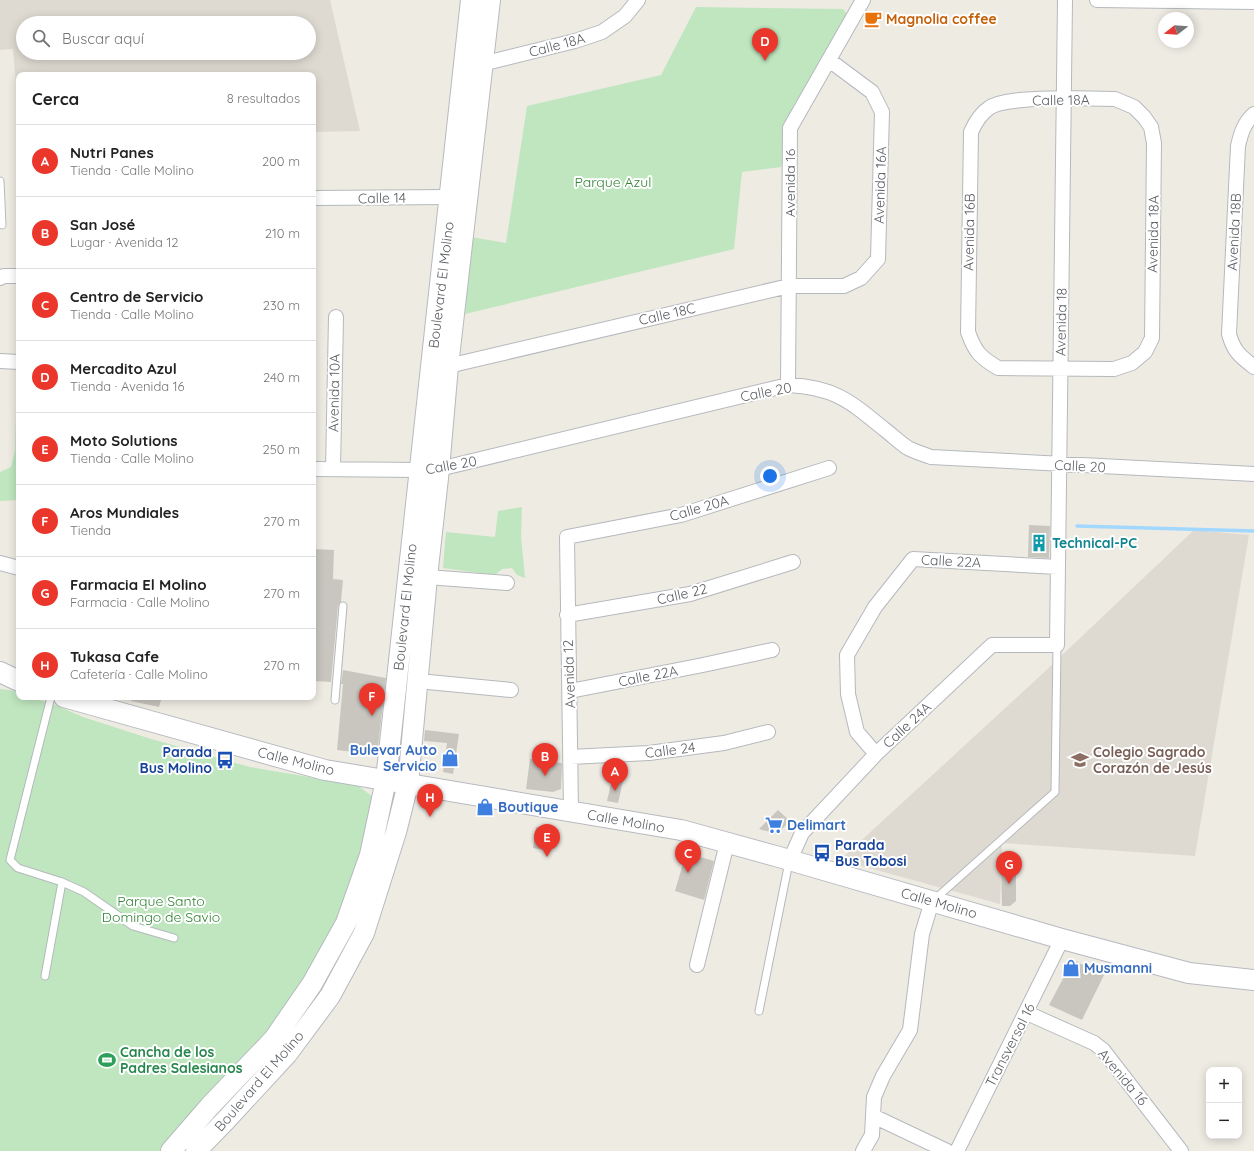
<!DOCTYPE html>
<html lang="es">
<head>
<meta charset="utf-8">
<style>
	body { margin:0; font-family:Quicksand,sans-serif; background:#f6f6f6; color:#222 }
	.controls { position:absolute; right:12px; bottom:12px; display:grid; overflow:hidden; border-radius:8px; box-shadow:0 2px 10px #0003 }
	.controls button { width:36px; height:36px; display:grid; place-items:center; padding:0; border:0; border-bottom:1px solid #e0e0e0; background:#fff; color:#222; font:20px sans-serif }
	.compass { position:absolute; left:1158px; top:12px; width:36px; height:36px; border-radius:50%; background:#fff; box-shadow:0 2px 10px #0003; rotate:253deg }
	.you { position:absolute; left:770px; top:476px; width:14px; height:14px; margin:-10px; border:3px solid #fff; border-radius:50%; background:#1a73e8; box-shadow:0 0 0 6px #1a73e833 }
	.badge { display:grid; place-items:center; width:26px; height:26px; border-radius:50%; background:#eb362b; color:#fff; font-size:13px; font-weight:700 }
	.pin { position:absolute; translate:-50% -33px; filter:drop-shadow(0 1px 2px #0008) }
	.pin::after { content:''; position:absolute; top:21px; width:14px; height:12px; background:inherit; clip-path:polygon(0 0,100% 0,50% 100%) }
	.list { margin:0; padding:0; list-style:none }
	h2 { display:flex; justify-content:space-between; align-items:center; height:52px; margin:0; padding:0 16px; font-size:17px }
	h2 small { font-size:13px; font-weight:400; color:#767676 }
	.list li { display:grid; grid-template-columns:26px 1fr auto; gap:12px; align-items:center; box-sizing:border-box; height:72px; padding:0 16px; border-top:1px solid #e0e0e0 }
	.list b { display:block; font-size:15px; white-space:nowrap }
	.list p { margin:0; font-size:13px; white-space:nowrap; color:#767676 }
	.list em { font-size:13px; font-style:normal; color:#767676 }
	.icon { flex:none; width:22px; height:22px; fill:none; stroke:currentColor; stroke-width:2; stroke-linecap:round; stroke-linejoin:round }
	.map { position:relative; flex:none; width:1254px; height:1151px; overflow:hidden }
	.search { position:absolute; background:#fff; box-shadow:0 2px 10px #0003; left:16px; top:16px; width:300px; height:44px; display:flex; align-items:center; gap:10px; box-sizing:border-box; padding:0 14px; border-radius:22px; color:#767676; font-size:15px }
	.panel { position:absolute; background:#fff; box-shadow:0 2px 10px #0003; left:16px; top:72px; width:300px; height:628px; border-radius:8px }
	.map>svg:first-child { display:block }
	.education { fill:#dedad1; fill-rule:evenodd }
	.green { fill:#bfe6bf }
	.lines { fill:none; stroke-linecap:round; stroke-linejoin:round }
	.stream { stroke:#a2d8ff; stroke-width:3.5 }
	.building { fill:#c9c6c0 }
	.lane-casing { stroke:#b5b9bd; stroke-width:9 }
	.street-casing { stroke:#b5b9bd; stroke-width:16 }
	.secondary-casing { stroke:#b6babf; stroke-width:22 }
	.lane { stroke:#fff; stroke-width:7 }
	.street { stroke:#fff; stroke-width:14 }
	.secondary { stroke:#fff; stroke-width:20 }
	.labels { text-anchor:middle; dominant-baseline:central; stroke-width:4; stroke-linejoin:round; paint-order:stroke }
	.food-label { font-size:14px; font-weight:bold; fill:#c56008; stroke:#fff; text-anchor:start }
	.street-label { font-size:14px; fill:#5b5f64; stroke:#fff }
	.park-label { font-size:14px; fill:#338335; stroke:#fff }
	.culture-label { font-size:14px; font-weight:bold; fill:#0d838f; stroke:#fff; text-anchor:start }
	.shop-label { font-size:14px; font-weight:bold; fill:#366cbe; stroke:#fff; text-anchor:start }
	.transit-label { font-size:14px; font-weight:bold; fill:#164399; stroke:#fff; text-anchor:end }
	.education-label { font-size:14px; font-weight:bold; fill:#785e54; stroke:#fff; text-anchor:start }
	.leisure-label { font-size:14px; font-weight:bold; fill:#27864d; stroke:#fff; text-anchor:start }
</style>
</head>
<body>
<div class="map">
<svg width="1254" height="1151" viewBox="0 0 1254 1151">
	<rect width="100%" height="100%" fill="#eeebe3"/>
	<path class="education" d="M0 0H330L360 131 313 132V75H19V120L13 49 0 50ZM23 23H309V53H23Z
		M1194 530 1249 535 1195 856 1002 843 1000 904 840 860 1039 677Z"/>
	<path class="green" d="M696 7 843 9 849 17 790 128 781 167 742 172 734 249 465 314 471 237 506 243 527 106 661 75Z
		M17 372H19V500L0 501V472L11 467 15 451Z
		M522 507 521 537 525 578 517 575 512 568 502 569 495 575 443 568 446 532 495 537 498 511Z
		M0 689 10 690 19 693V697H31L55 705 83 717 148 738 250 767 357 785 377 800 343 911 306 984 253 1053 163 1151H0Z"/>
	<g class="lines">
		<path class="stream" d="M1077 526 1254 531"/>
	</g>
	<path class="building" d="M1029 525 1050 526 1049 558 1028 557Z
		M313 549 334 550 333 579 343 580 341 602 338 606 331 682 313 681Z
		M343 670 386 678 377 755 337 750 343 684H341Z
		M131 697H162L159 707 131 701Z
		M425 730 459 734 453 774 443 772 447 743 424 741Z
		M530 759 562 763 561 789 553 792 526 789Z
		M612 779 623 781 618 803 607 801Z
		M778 810 790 821 777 834 759 829Z
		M536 827 548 829V837L554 839 551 851 533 848Z
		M686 853 714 861 704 900 675 891Z
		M1001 866H1016V901L1010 906H1002Z
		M1073 960 1104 975 1082 1020 1049 1005Z"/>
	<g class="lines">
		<g class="lane-casing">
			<path id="lane" d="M0 181 2 225
				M335 700 343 606
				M62 882 84 892 133 926 174 938
				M935 899 1055 792 1057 645
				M45 976 62 882 18 868 10 860 51 697
				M759 1011 789 862"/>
		</g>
		<g class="street-casing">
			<path id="street" d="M1097 0 1254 2
				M474 64H482L575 41 602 32 625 16 638 0
				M1063 98 1115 99 1134 107 1144 117 1151 127 1154 143 1152 338 1145 352 1132 363 1114 369 998 368C980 357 975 352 968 332L971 132C975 123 980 114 989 108 1002 98 1045 99 1063 98Z
				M1254 114C1244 123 1241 133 1238 146L1229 334C1234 352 1240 356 1254 367
				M313 198 451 197
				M0 278 4 276H19
				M0 361 19 362
				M448 366 789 286H844L861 278 878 259 882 112 872 92 829 60
				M788 385 790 128 863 0
				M313 469 419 470 439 469 788 385C834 387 850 401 884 429 892 435 900 443 908 448 915 452 924 454 931 457L1254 474
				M333 469 336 317
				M0 563 19 568
				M427 577 507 583
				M567 615 690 594 793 562
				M418 681 511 690
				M570 691 703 665 772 650
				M876 754 857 732 848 694 847 655 875 607 913 559 1058 567
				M570 757 649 753 724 743 768 732
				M571 811 567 537 681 515 829 468
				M790 860 802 833 876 754 992 645H1057L1065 0
				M697 965 727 843
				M1027 1013 1094 1043 1103 1050 1181 1151
				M873 1116 947 1151
				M863 1151 872 1135 874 1097 883 1076 910 1030 922 934 932 901
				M957 1151 1062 939"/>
		</g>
		<g class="secondary-casing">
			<path id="secondary" d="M0 672 19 681
				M64 697 325 770 681 830 779 857 1062 939 1189 973 1254 980
				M171 1151 210 1106 274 1039 312 984 346 923 370 855 386 780 471 0
				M196 1151 225 1121 287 1054 330 996 364 933 396 832 408 784 427 577 439 469 448 366 490 0"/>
		</g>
		<use href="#lane" class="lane"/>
		<use href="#street" class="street"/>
		<use href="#secondary" class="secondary"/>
	</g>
	<defs>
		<g id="cafe-bare" transform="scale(1.38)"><path d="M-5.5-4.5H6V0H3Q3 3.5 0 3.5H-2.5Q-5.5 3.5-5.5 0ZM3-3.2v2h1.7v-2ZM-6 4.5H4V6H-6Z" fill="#e8710a" stroke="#fff" stroke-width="2.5" paint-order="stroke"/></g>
		<g id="building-bare" transform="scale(1.38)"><path d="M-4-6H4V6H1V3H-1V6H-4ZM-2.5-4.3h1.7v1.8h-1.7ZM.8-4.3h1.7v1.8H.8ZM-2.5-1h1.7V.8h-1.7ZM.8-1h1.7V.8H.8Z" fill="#0f9aa8" stroke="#fff" stroke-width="2.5" paint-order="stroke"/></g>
		<g id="shop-bare" transform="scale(1.38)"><path d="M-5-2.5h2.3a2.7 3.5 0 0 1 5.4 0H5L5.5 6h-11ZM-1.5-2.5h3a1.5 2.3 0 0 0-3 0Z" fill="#3f7fe0" stroke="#fff" stroke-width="2.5" paint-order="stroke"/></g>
		<g id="bus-bare" transform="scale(1.38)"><path d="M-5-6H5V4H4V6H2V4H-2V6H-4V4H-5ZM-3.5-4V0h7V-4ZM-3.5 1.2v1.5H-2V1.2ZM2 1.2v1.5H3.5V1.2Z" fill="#1a4fb4" stroke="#fff" stroke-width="2.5" paint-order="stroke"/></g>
		<g id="school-bare" transform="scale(1.38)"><path d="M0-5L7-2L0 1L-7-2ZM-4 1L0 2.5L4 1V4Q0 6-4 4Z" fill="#8d6e63" stroke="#fff" stroke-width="2.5" paint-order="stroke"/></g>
		<g id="supermarket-bare" transform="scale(1.38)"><path d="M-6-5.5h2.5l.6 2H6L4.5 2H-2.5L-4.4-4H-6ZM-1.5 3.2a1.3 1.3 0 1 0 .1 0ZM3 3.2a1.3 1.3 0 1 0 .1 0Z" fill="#3f7fe0" stroke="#fff" stroke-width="2.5" paint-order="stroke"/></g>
		<g id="stadium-bare" transform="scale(1.38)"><path d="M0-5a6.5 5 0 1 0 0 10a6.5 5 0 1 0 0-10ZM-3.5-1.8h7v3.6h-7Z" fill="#2e9e5b" stroke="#fff" stroke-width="2.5" paint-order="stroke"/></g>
	</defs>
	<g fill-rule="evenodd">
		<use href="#cafe-bare" x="873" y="19"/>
		<use href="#building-bare" x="1039" y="543"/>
		<use href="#shop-bare" x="450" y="758"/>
		<use href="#bus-bare" x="225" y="760"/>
		<use href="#school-bare" x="1080" y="760"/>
		<use href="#shop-bare" x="485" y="807"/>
		<use href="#supermarket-bare" x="774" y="825"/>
		<use href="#bus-bare" x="822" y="853"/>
		<use href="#shop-bare" x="1071" y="968"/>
		<use href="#stadium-bare" x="107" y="1060"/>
	</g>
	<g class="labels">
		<g class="food-label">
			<text x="886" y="19">Magnolia coffee</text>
		</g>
		<g class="street-label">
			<text transform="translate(557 45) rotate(-15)">Calle 18A</text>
			<text transform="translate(1061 100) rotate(-1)">Calle 18A</text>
			<text transform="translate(790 183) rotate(-90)">Avenida 16</text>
			<text transform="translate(880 185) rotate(-88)">Avenida 16A</text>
			<text transform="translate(382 198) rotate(-1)">Calle 14</text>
			<text transform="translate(969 232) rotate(-89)">Avenida 16B</text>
			<text transform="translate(1234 232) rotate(-87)">Avenida 18B</text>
			<text transform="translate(1153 234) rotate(-89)">Avenida 18A</text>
			<text transform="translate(441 285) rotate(-83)">Boulevard El Molino</text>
			<text transform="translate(667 314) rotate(-13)">Calle 18C</text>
			<text transform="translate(1061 322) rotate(-89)">Avenida 18</text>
			<text transform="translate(766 392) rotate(-11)">Calle 20</text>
			<text transform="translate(334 393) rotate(-89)">Avenida 10A</text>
			<text transform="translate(451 465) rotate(-10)">Calle 20</text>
			<text transform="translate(1080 466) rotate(3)">Calle 20</text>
			<text transform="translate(699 508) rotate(-16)">Calle 20A</text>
			<text transform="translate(951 561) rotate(3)">Calle 22A</text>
			<text transform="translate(682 594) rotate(-13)">Calle 22</text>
			<text transform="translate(405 607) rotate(-84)">Boulevard El Molino</text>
			<text transform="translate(569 674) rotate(-92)">Avenida 12</text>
			<text transform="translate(648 676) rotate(-11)">Calle 22A</text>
			<text transform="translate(907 725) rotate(-43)">Calle 24A</text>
			<text transform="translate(670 750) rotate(-7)">Calle 24</text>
			<text transform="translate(296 761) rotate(14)">Calle Molino</text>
			<text transform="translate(626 821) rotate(10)">Calle Molino</text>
			<text transform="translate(939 903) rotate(16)">Calle Molino</text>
			<text transform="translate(1010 1045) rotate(-63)">Transversal 16</text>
			<text transform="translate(1123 1077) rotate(50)">Avenida 16</text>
			<text transform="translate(259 1081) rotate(-49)">Boulevard El Molino</text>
		</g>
		<g class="park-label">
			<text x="613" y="182">Parque Azul</text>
			<text x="161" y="901">Parque Santo<tspan x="161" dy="16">Domingo de Savio</tspan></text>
		</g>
		<g class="culture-label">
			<text x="1052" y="543">Technical-PC</text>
		</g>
		<g class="shop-label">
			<text x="437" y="750" text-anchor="end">Bulevar Auto<tspan x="437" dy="16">Servicio</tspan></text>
			<text x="498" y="807">Boutique</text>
			<text x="787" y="825">Delimart</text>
			<text x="1084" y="968">Musmanni</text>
		</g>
		<g class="transit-label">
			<text x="212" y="752">Parada<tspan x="212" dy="16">Bus Molino</tspan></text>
			<text x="835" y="845" text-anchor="start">Parada<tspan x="835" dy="16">Bus Tobosi</tspan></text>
		</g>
		<g class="education-label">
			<text x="1093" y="752">Colegio Sagrado<tspan x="1093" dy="16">Corazón de Jesús</tspan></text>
		</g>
		<g class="leisure-label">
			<text x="120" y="1052">Cancha de los<tspan x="120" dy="16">Padres Salesianos</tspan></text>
		</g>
	</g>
</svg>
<div class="controls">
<button>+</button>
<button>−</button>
</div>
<svg class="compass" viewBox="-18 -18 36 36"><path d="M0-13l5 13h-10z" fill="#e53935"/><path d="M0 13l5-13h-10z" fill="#767676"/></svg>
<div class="you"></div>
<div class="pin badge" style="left:615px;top:791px">A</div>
<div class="pin badge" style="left:545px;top:776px">B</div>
<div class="pin badge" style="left:688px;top:873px">C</div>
<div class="pin badge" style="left:765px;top:61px">D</div>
<div class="pin badge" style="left:547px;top:857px">E</div>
<div class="pin badge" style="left:372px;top:716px">F</div>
<div class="pin badge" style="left:1009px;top:884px">G</div>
<div class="pin badge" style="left:430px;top:817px">H</div>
<div class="search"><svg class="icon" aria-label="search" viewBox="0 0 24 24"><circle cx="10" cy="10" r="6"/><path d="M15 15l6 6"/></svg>Buscar aquí</div>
<section class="panel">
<h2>Cerca<small>8 resultados</small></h2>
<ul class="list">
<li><span class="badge">A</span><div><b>Nutri Panes</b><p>Tienda · Calle Molino</p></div><em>200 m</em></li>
<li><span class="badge">B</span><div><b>San José</b><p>Lugar · Avenida 12</p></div><em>210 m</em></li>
<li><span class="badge">C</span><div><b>Centro de Servicio</b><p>Tienda · Calle Molino</p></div><em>230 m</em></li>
<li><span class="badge">D</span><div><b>Mercadito Azul</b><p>Tienda · Avenida 16</p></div><em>240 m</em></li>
<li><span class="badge">E</span><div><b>Moto Solutions</b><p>Tienda · Calle Molino</p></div><em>250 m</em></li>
<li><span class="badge">F</span><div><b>Aros Mundiales</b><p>Tienda</p></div><em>270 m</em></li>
<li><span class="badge">G</span><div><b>Farmacia El Molino</b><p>Farmacia · Calle Molino</p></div><em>270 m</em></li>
<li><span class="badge">H</span><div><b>Tukasa Cafe</b><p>Cafetería · Calle Molino</p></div><em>270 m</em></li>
</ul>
</section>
</div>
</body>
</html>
